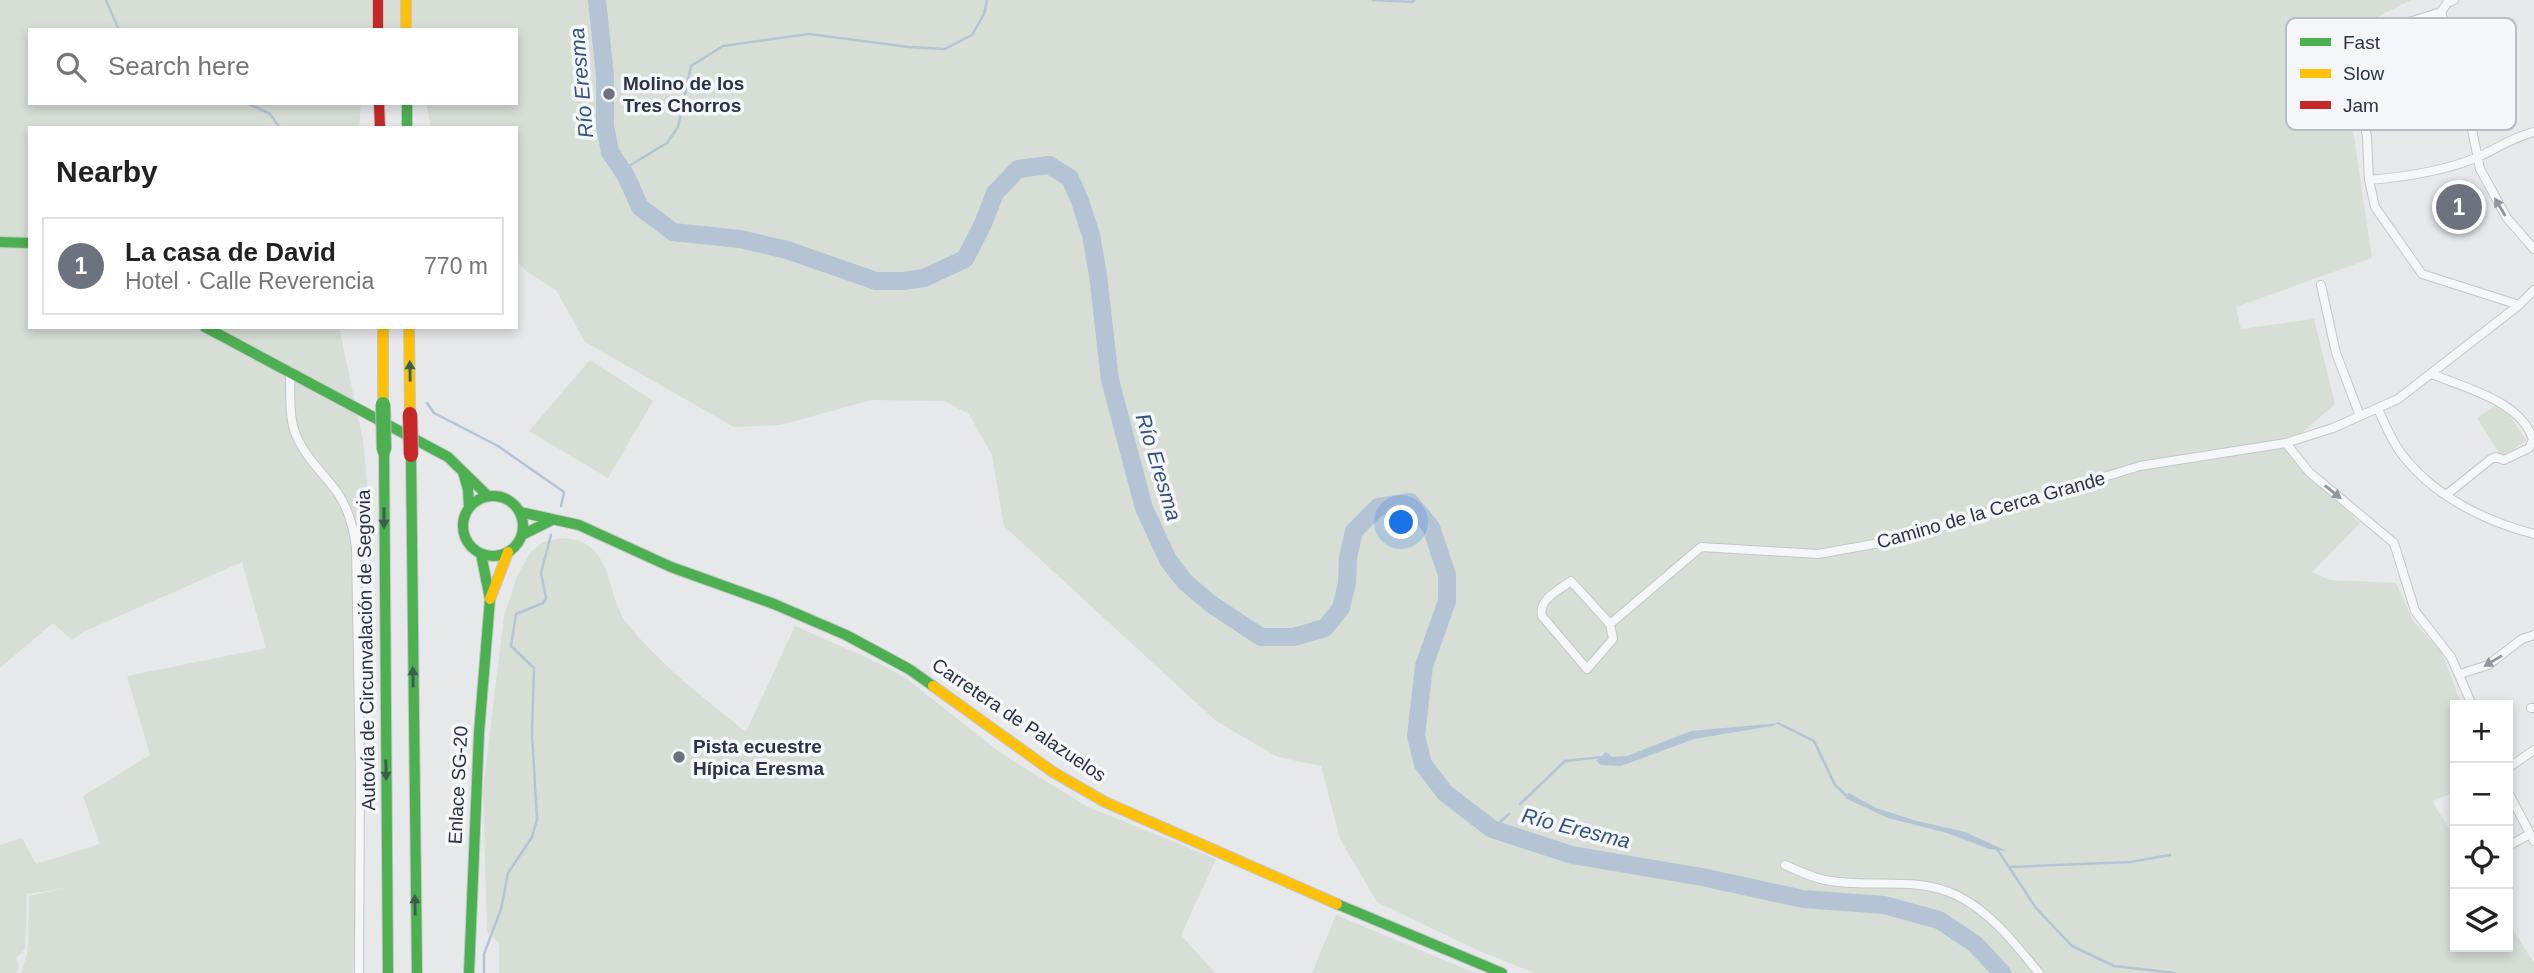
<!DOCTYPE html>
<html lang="en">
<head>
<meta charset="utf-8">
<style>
	body { margin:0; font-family:Arial,sans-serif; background:#f2f2f2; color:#222 }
	.controls { position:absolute; right:21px; bottom:21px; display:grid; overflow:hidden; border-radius:0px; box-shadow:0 4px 10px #0003 }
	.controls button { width:63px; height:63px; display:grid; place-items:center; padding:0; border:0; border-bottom:2px solid #e0e0e0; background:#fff; color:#222; font:35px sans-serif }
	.you { position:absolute; left:1402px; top:523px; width:24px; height:24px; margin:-18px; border:5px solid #fff; border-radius:50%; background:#1a73e8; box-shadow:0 0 0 10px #1a73e833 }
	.badge { display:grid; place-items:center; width:46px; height:46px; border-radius:50%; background:#6c737f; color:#fff; font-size:23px; font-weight:700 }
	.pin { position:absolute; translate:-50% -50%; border:4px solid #fff; box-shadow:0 2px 7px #0006 }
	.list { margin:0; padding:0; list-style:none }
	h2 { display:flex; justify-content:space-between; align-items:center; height:91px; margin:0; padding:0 28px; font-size:30px }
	h2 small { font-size:23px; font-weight:400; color:#767676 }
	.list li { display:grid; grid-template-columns:46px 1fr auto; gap:21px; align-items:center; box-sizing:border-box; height:98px; margin:0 14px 14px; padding:0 14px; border:2px solid #e0e0e0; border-radius:0px }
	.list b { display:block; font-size:26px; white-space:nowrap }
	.list p { margin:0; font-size:23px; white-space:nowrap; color:#767676 }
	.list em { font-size:23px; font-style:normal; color:#767676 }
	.icon { flex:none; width:38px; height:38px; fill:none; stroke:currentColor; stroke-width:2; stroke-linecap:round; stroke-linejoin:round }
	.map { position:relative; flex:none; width:2534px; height:973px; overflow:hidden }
	.search { position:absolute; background:#fff; box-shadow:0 4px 10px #0003; left:28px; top:28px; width:490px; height:77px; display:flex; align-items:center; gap:18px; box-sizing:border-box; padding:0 24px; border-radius:0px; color:#767676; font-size:26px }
	.panel { position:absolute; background:#fff; box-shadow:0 4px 10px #0003; left:28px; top:126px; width:490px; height:203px; border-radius:0px }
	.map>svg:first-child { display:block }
	.green { fill:#d6ded6 }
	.water { fill:#b4c4d5 }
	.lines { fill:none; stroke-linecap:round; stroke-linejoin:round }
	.stream { stroke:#b4c4d5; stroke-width:2.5 }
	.river { stroke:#b4c4d5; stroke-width:18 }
	.street-casing { stroke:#c4c6c8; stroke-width:10 }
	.fast-casing { stroke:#c4c6c8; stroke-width:12 }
	.slow-casing { stroke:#c4c6c8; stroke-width:12 }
	.jam-casing { stroke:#c4c6c8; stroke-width:12 }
	.street { stroke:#f5f6f7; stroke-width:8 }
	.fast { stroke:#4caf50; stroke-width:10 }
	.slow { stroke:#ffc107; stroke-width:10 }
	.jam { stroke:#c62828; stroke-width:10 }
	.fast-bridge-casing { stroke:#b8bbbf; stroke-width:16; stroke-linecap:butt }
	.jam-bridge-casing { stroke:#b8bbbf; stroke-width:16; stroke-linecap:butt }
	.fast-bridge { stroke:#4caf50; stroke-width:14 }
	.jam-bridge { stroke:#c62828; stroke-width:14 }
	.oneway { fill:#90959e }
	.oneway2 { fill:#375f49 }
	.poi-dot { fill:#6c737f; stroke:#f4f6f9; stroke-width:2.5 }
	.labels { text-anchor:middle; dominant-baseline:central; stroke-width:7; stroke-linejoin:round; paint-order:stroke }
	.poi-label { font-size:19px; font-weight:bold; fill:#2b3445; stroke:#f4f6f9; text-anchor:start }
	.street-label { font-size:19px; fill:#2b3445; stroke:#f4f6f9 }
	.water-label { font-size:21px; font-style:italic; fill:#34527a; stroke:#f4f6f9 }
	.key { fill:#f4f6f9; stroke:#b8bcc3; stroke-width:2 }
	.key-label { font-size:19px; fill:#2b3445 }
</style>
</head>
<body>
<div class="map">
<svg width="2534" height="973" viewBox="0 0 2534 973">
	<rect width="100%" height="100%" fill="#e6e8ea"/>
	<path class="green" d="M0 0H2411L2339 36 2372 258 2236 307 2241 329 2314 319 2335 404 2299 435 2289 456 2360 523 2312 572 2330 580 2396 583 2413 621 2441 651 2462 705H2455V792L2432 801 2455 838V947H2508V922L2534 963V973H1535L1477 950 1377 902 1340 839 1321 766 1278 757 1216 721 1004 526 992 455 969 414 944 401 872 400 780 425 734 427 585 342 556 290 527 272 516 260V128H431L426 103H516V30H30V103H361L359 128H30V327H339L363 440 370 515 371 615 353 973H21L28 951 29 896 67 888 27 894 25 949 16 958 19 968 16 973H0V845L22 838 36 864 100 844 83 796 150 755 127 676 266 648 242 562 83 632 72 640 53 623 0 668Z
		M590 360 653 401 608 478 529 431Z
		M2496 405 2504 407 2526 441 2502 457 2477 418Z
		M563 538C569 539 578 540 584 543 612 557 609 599 626 622 660 665 704 698 746 732L795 626 881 664 907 679 1002 754 1088 807 1216 859 1181 935 1215 973H499V943L487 931 483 790 504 616 517 576 531 552 543 542Z
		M1336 915 1475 973H1312Z"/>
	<path class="water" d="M1779 723 1772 726 1694 739 1621 766 1601 765 1596 761 1606 752 1612 757 1627 756 1691 731Z
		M1849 793 1876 808 1917 821 1965 832 2007 851 1989 849 1947 833 1888 818 1845 798Z"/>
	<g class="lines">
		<path class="stream" d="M106 0 119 30
			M1373 0 1412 2 1414 0
			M247 103 270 114 280 128
			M622 170 667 143 678 127 691 66 723 46 809 34 909 47 945 49 972 35 984 14 987 0
			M427 403 434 413 498 446 564 492 561 506
			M1778 723 1814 741 1835 785 1849 798
			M1520 804 1565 761 1603 757
			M1492 829 1509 814
			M1997 849 2036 908 2072 946 2114 966 2175 973
			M2011 867 2130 862 2170 855
			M484 973V954L501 909 508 873 532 837 537 819 532 733 534 668 511 646 516 614 543 603 546 598 541 573 551 535"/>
		<path class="river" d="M597 0 605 76V126L610 152 626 176 640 207 673 232 740 239 787 250 876 281H903L924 278 965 259 983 224 995 193 1018 169 1049 165 1070 178 1080 201 1091 235 1098 275 1110 380 1144 508 1168 560 1185 582 1211 604 1261 637H1294L1325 628 1341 608 1347 583 1348 557 1354 531 1378 507 1410 502 1431 527 1447 575V601L1424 666 1416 736 1423 764 1445 793 1492 829 1572 855 1702 877 1803 899 1884 905 1939 920 1975 944 2002 973"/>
		<g class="street-casing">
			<path id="street" d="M2441 12 2464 90 2480 169 2507 218 2534 249
				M2441 12 2447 3 2454 0
				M2353 42 2352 51 2367 137 2369 180 2375 207 2422 274 2519 305
				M2333 45 2353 42 2361 37 2441 12
				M2369 180C2405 177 2445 171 2478 157 2498 148 2513 137 2534 132
				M2321 285 2336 353 2360 416
				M290 371C291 391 288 416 296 435 305 457 324 474 337 492 348 508 354 529 356 548L360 776 359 973
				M2432 374C2464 388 2522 401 2533 440L2529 448 2504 460 2496 457 2491 459 2446 495
				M2378 409C2385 424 2391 440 2401 453 2432 495 2484 521 2534 534
				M2286 443 2309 472 2394 543 2415 611 2451 657 2472 705
				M1610 624 1613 639 1587 669 1542 616C1538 599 1559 590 1571 581L1610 624 1701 547 1818 554 1902 539 2140 466 2286 443 2333 428 2398 399 2519 305 2534 290
				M2460 674 2488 665 2522 639 2534 635
				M2531 708H2534
				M2508 768 2534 750
				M2508 792 2534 841
				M2508 846 2530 834
				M1785 865C1798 871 1811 877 1825 880 1868 889 1918 875 1958 896 1993 914 2015 944 2039 973"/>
		</g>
		<g class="fast-casing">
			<path id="fast" d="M407 103V128
				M0 242 30 243
				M205 327 448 457 488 496
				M384 450 388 973
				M411 455 417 973
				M463 472 468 489 469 507
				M463 526a30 30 0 1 1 60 0a30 30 0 1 1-60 0Z
				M520 512 579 525 671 567 774 604 846 635 909 669 933 686
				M522 535 552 520
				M1337 904 1502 973
				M469 973 479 733 490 599 481 554"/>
		</g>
		<g class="slow-casing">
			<path id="slow" d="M406 0V30
				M383 327V404
				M409 327 410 414
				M490 599 508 552
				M933 686 1053 772 1105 802 1337 904"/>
		</g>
		<g class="jam-casing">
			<path id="jam" d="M378 0V30
				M379 103 380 128"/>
		</g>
		<use href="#street" class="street"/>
		<use href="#fast" class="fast"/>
		<use href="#slow" class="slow"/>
		<use href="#jam" class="jam"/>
		<g class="fast-bridge-casing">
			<path id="fast-bridge" d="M383 404 384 450"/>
		</g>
		<g class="jam-bridge-casing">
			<path id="jam-bridge" d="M410 414 411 455"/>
		</g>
		<use href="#fast-bridge" class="fast-bridge"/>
		<use href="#jam-bridge" class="jam-bridge"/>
	</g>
	<defs><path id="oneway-solid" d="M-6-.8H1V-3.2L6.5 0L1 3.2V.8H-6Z" transform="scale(1.75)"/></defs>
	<g class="oneway">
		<use href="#oneway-solid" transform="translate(2500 207) rotate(-121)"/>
		<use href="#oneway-solid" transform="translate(2333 492) rotate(39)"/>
		<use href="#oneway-solid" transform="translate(2493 661) rotate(149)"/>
	</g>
	<g class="oneway2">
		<use href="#oneway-solid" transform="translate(410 371) rotate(-91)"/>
		<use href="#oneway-solid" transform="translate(384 518) rotate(90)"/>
		<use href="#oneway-solid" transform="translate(413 677) rotate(-91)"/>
		<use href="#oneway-solid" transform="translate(386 770) rotate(89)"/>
		<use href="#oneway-solid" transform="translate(415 905) rotate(-91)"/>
	</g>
	<g class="poi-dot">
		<circle cx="609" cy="94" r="7"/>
		<circle cx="679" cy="757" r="7"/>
	</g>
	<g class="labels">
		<g class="poi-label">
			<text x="623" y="83">Molino de los<tspan x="623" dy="22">Tres Chorros</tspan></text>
			<text x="693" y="746">Pista ecuestre<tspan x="693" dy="22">Hípica Eresma</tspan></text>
		</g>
		<g class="street-label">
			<text transform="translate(1991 510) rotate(-16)">Camino de la Cerca Grande</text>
			<text transform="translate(366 650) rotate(-91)">Autovía de Circunvalación de Segovia</text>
			<text transform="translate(1019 720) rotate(34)">Carretera de Palazuelos</text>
			<text transform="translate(458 785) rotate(-87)">Enlace SG-20</text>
		</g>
		<g class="water-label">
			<text transform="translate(581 83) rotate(-95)">Río Eresma</text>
			<text transform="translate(1159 467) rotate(73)">Río Eresma</text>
			<text transform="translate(1576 828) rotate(14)">Río Eresma</text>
		</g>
	</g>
	<rect x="2286" y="18" width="230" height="112" rx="10" class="key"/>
	<rect x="2300" y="38" width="31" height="8" fill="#4caf50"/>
	<rect x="2300" y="69" width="31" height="9" fill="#ffc107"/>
	<rect x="2300" y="101" width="31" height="8" fill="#c62828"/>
	<g class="key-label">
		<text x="2343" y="49">Fast</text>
		<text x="2343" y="80">Slow</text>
		<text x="2343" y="112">Jam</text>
	</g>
</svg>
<div class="controls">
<button>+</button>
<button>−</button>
<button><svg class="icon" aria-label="locate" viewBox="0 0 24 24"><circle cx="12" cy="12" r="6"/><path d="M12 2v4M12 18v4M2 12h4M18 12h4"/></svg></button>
<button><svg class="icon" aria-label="layers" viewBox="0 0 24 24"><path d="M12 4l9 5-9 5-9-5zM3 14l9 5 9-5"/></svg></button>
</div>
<div class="you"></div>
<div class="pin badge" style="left:2459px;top:207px">1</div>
<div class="search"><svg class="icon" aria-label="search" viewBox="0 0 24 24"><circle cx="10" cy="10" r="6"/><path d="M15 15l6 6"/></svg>Search here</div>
<section class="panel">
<h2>Nearby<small></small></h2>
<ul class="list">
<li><span class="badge">1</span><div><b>La casa de David</b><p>Hotel · Calle Reverencia</p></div><em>770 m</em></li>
</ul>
</section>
</div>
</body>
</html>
